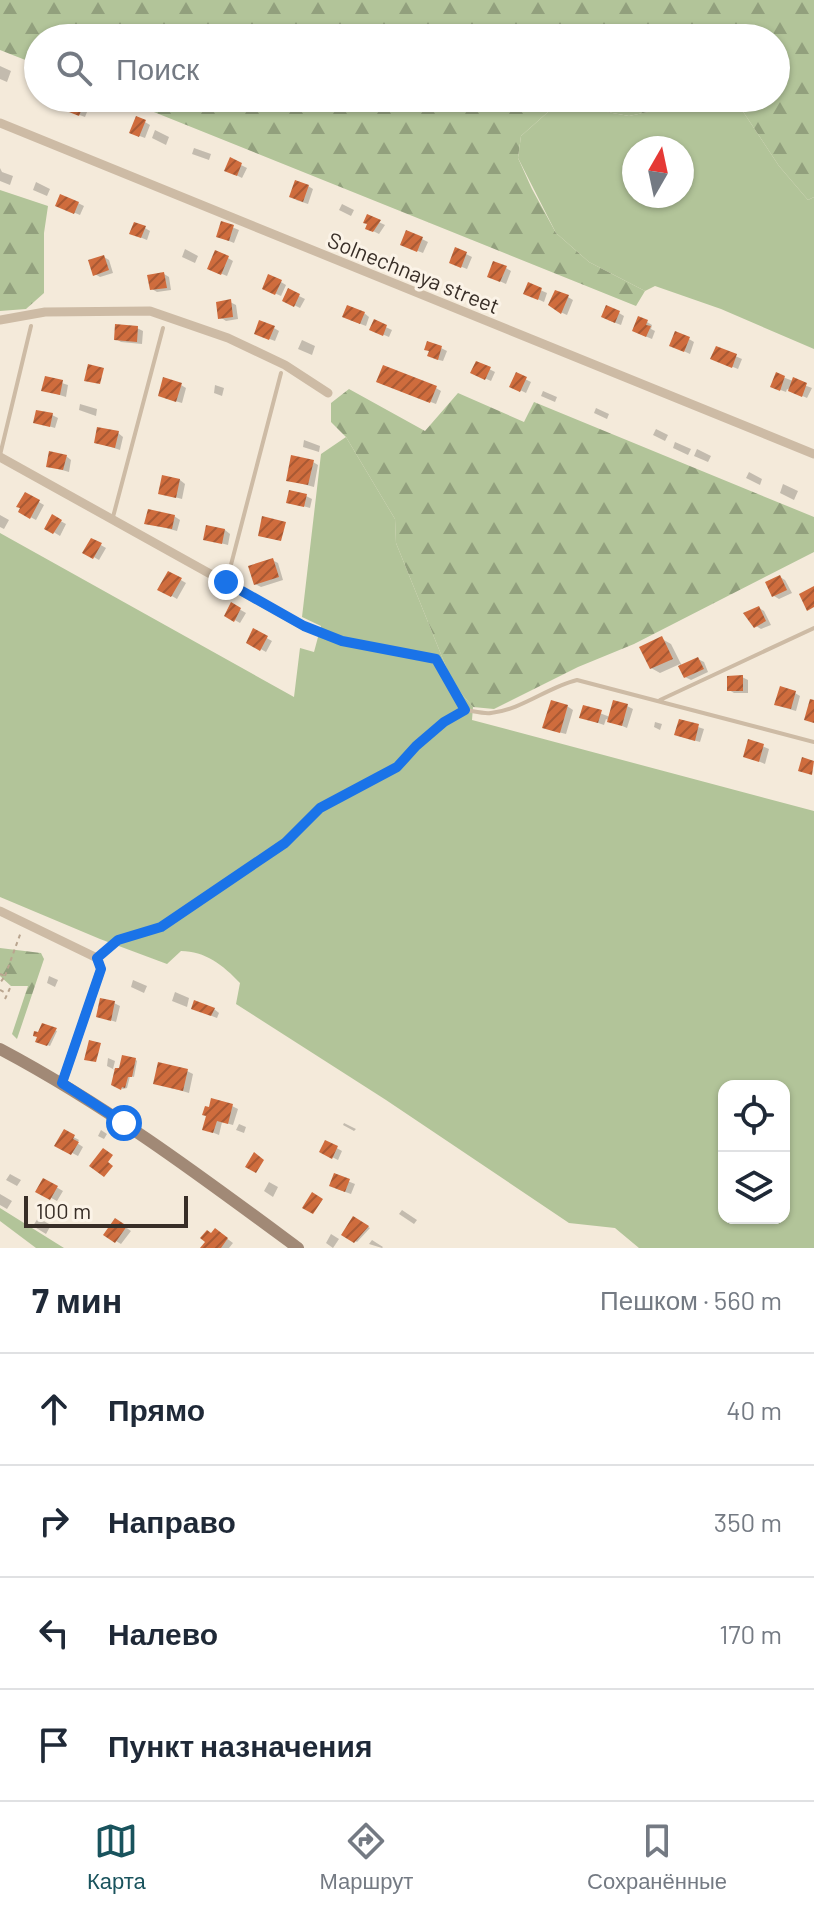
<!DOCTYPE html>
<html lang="ru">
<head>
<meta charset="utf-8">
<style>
	body { margin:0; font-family:Barlow,sans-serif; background:#f6f6f7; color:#1f2937 }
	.controls { position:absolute; right:24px; bottom:24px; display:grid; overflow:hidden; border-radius:16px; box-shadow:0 2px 6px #0004 }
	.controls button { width:72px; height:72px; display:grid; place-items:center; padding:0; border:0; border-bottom:2px solid #e0e1e3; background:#fff; color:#1f2937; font:40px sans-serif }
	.compass { position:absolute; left:622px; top:136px; width:72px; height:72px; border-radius:50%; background:#fff; box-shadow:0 2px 6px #0004; rotate:9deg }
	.scale { position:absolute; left:24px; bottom:20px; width:164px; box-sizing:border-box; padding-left:8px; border:4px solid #382e27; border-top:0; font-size:22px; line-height:28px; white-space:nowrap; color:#382e27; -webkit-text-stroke:6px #fbf3e7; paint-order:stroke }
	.stop { position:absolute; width:24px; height:24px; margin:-18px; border:6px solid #1a73e8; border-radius:50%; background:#fff }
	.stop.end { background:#1a73e8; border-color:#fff; box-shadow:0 2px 8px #0008 }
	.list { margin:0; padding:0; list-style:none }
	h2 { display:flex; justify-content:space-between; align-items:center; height:104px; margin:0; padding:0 32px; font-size:34px }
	h2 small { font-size:26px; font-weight:400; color:#747a83 }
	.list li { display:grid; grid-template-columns:52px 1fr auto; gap:24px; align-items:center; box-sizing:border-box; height:112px; padding:0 32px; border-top:2px solid #e0e1e3 }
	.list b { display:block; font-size:30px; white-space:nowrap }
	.list em { font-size:26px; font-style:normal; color:#747a83 }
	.icon { flex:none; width:44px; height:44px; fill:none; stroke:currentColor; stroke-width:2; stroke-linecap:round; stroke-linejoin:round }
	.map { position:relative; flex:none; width:814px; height:1248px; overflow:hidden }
	.search { position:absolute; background:#fff; box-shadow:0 2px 6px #0004; left:24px; right:24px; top:24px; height:88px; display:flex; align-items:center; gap:20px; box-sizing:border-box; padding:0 28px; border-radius:44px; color:#747a83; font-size:30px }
	.sheet { height:552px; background:#fff }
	nav { display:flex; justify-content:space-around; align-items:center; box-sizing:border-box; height:112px; border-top:2px solid #e0e1e3; background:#fff; font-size:22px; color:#747a83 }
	nav a { display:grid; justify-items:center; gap:4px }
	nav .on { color:#19535d }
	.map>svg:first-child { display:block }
	.grass { fill:#b2c499; fill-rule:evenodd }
	.forest { fill:url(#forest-firs) }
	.shadow { fill:#0003 }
	.building { fill:url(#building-hatch) }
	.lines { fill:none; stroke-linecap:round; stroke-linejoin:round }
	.path { stroke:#b9a58f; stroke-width:2; stroke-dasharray:4 4; stroke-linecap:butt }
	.lane { stroke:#cdbba5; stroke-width:4 }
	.street { stroke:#cdbba5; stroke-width:9 }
	.secondary { stroke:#a18976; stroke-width:12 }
	.route { stroke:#1a73e8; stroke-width:10 }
	.labels { text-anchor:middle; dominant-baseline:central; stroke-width:6; stroke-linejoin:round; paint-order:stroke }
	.street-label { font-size:22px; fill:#382e27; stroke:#fbf3e7 }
</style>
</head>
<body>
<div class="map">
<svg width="814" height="1248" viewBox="0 0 814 1248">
	<defs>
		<pattern id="forest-firs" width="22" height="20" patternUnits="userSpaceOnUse" patternTransform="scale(2)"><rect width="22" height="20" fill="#b2c499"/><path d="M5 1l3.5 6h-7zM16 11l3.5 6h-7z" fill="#92a07d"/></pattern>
		<pattern id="building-hatch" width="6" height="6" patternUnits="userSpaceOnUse" patternTransform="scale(2)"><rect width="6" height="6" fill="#cf6c3d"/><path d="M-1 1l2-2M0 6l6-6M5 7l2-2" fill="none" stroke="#a95933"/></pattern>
	</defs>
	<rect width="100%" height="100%" fill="#f4eada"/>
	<path class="grass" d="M723 101 740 107 779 166 808 200 814 197V349L721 309 655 286 645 291 589 262 556 233 518 158 521 136 548 112 585 108 629 116 672 107ZM634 148H682V196H634Z
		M346 437 395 519 396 543 453 684 473 707 472 720 814 811V1248H639L615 1228 569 1223 386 1100 236 1004 240 983C223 965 205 951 181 951L167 964 100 939 0 897V533L294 697 300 648 314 652 321 626 302 617 321 454ZM724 1086H784V1218H724Z
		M0 1208 64 1248H36L0 1221Z"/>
	<path class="forest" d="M0 0H814V197L808 200 779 166 740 107 723 101 672 107 629 116 585 108 548 112 521 136 518 158 532 189 556 233 589 262 645 291 636 306 119 98H776V38H38V65L0 50Z
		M0 190 48 206 44 233V293L26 309 0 311Z
		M349 389 425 431 458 393 524 422 534 402 814 517V552L634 644 578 667 494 709 473 707 453 684 396 543 395 519 346 437 331 422V403Z
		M0 948 41 953 44 959 17 1039 12 1034 28 986H11L0 976Z"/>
	<path class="shadow" d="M0 66 11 71 7 82 0 79Z
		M34 73 38 74V89L30 85Z
		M49 98H70L65 110 48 102Z
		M77 98 91 102 85 117 77 114Z
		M145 122 150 125 145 138 137 135Z
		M155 130 169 137 166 145 152 138Z
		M194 148 211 154 209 160 192 154Z
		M231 160 247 168 242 178 232 173Z
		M0 168 2 172 13 176 10 185 0 181Z
		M36 182 50 189 47 196 33 190Z
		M308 186 313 189 308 204 296 200Z
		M78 203 84 206 80 215 63 208Z
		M342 204 354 210 351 216 339 210Z
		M368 217 385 225 379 234 373 231Z
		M222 223 239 230 234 243 224 239Z
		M145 228 150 231 147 240 137 236Z
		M422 239 428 242 423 253 408 247Z
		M185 249 198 256 195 263 182 257Z
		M466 254 472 257 467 269 457 265Z
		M104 257 109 260 113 273 100 277 95 274Z
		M228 258 233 261 227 276 215 271Z
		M506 268 511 271 506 284 495 279Z
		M164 274 169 277 171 290 157 292 152 289Z
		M281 282 286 285 281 296 270 291Z
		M529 285 547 293 544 302 531 296Z
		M289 291 305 299 300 308 290 303Z
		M568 297 573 300 567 315 556 310Z
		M230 302 236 305 238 319 226 321 220 317Z
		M364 313 369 317 366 326 350 320Z
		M619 313 624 316 621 325 608 320Z
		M375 322 392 330 389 337 377 332Z
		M647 322 652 325 651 329 655 331 652 339 640 334Z
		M137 328 143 331 142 344 121 342 116 339Z
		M274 328 279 331 275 341 262 336Z
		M689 339 694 342 690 354 677 348Z
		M302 340 315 346 312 355 298 349Z
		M441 348 447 351 443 361 435 359Z
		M717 348 742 359 738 369 718 361Z
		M477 363 495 372 491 381 478 375Z
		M517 375 531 382 526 393 512 386Z
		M777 375 812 388 807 398 787 389 786 392 778 389Z
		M46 378 68 385 66 397 44 390Z
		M384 384 436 388 441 391 436 404Z
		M181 385 186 388 182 403 165 398Z
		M215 385 224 388 222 396 214 393Z
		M543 391 557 397 555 402 541 396Z
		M80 404 97 409 96 416 79 410Z
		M596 408 609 414 607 419 594 413Z
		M52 415 58 418 55 428 35 422Z
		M656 429 668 435 665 441 653 435Z
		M118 433 123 437 120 450 96 442Z
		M304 440 320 446 319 452 303 447Z
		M675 442 691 449 688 455 673 448Z
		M697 449 711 456 708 462 694 456Z
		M66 456 71 460 69 472 48 466Z
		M313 462 318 465 314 487 288 480Z
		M749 472 762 479 760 485 746 478Z
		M180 480 185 484 182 499 160 493Z
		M783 484 798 491 794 500 780 493Z
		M25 494 44 505 36 520 21 512Z
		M306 496 312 499 310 508 289 502Z
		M0 515 9 520 4 529 0 527Z
		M174 516 180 520 177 531 147 523Z
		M53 517 66 524 60 536 47 528Z
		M225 530 230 534 228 545 205 539Z
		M92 540 106 548 99 560 85 552Z
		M272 560 278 563 283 580 261 587 255 584Z
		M169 573 186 583 177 599 160 589Z
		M780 577 785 580 792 593 779 599 774 596Z
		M232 605 246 613 240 623 226 615Z
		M759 608 764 611 771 625 761 629 756 626Z
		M254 631 272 641 266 652 248 642Z
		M662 639 671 644 682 666 698 659 704 662 708 672 691 680 685 677 680 664 660 673 651 668Z
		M742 677 748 680V693H734L729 690Z
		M795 693 800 696 796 711 782 707Z
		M567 706 573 710 566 734 550 730Z
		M627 706 633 709 627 728 606 719 604 725 581 717 584 707 610 717Z
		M680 721 704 729 700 742 682 737Z
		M655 722 662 724 660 730 654 727Z
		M750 741 769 749 765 764 745 756Z
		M49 976 58 980 55 987 47 983Z
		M133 980 147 986 144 993 131 987Z
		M175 992 189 998 187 1007 172 1001Z
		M114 1003 120 1006 116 1022 98 1016Z
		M214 1009 219 1013 217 1018 199 1011Z
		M43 1025 57 1031 50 1046 37 1041Z
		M108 1058 115 1061 113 1069 107 1066Z
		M135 1059 137 1061 134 1077 130 1076 127 1088 123 1089 113 1084 116 1071 113 1069 120 1071Z
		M187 1071 193 1074 189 1093 155 1083Z
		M232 1106 238 1109 233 1125 222 1122 219 1135 204 1129Z
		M344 1123 356 1129 354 1131 343 1125Z
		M239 1124 246 1127 244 1133 236 1130Z
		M101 1130 107 1134 104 1139 98 1136Z
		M64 1132 79 1140 77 1143 83 1147 78 1156 57 1145Z
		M326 1142 342 1151 338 1160 322 1152Z
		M10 1174 21 1180 17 1186 6 1180Z
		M335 1176 355 1184 351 1194 337 1189Z
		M44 1180 63 1191 57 1201 38 1191Z
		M269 1182 278 1187 273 1197 264 1191Z
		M0 1194 12 1201 7 1209 0 1205Z
		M402 1210 417 1220 414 1224 399 1214Z
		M38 1218 51 1225 46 1234 33 1226Z
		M354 1219 370 1228 357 1242 344 1234Z
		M121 1224 131 1231 121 1244 116 1241Z
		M221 1234 233 1243 229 1248H203L212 1235Z
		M331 1234 339 1239 333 1248 326 1243Z
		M372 1240 383 1247 382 1248 369 1244Z"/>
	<path class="building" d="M75 98H86L79 116 69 112Z
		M136 116 146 120 139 137 129 133Z
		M230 157 242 163 237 176 224 171Z
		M295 180 309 185 303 202 289 197Z
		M60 194 79 202 74 214 55 206Z
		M367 214 381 220 373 232 365 229 367 224 363 223Z
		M221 221 234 225 229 241 216 237Z
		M134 222 146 226 141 238 129 234Z
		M406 230 423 237 417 252 400 245Z
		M455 247 467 252 461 268 449 263Z
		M215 250 229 256 221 275 207 269Z
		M104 255 109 270 93 276 88 260Z
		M493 261 507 266 500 282 487 277Z
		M164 272 167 288 150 290 147 275Z
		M268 274 282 280 275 295 262 289Z
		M528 282 542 288 538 300 523 294Z
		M288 288 300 294 294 307 282 301Z
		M555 290 569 295 561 314 548 305Z
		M231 299 233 317 218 319 216 302Z
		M347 305 365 312 360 324 342 317Z
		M606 305 620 311 615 323 601 317Z
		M638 316 648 320 646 325 651 326 646 337 632 331Z
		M374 319 387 325 383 336 369 330Z
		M259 320 275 326 269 340 254 334Z
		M115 324 138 326 137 342 114 340Z
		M675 331 690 337 684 352 669 346Z
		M427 341 442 346 438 360 427 356 429 351 424 350Z
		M716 346 737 354 732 368 710 359Z
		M476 361 491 367 485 380 470 373Z
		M88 364 104 368 100 384 84 381Z
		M383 365 437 386 430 403 376 382Z
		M516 372 527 377 520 392 509 387Z
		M776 372 785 376 780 391 770 387Z
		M45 376 63 380 60 395 41 391Z
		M163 377 182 383 176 402 158 396Z
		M793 377 807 383 802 397 788 391Z
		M36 410 53 413 50 427 33 423Z
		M97 427 119 431 115 448 94 443Z
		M49 451 67 455 63 470 46 467Z
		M291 455 314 460 308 485 286 481Z
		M162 475 180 479 176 498 158 494Z
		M289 490 307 494 304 507 286 503Z
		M25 492 40 500 30 519 18 512 20 508 16 507Z
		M148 509 175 515 172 529 144 524Z
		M52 514 62 520 53 534 44 529Z
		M262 516 286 522 281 541 258 536Z
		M206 525 225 529 222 544 203 540Z
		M91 538 102 543 93 559 82 553Z
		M273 558 279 577 254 585 248 566Z
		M168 571 182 578 171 597 157 590Z
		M780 575 787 590 772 597 765 582Z
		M814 586V607L807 611 799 594Z
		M231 602 241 608 234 622 224 616Z
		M759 606 766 621 754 628 743 613Z
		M253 628 268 636 260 651 246 643Z
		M662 636 673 659 650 669 639 647Z
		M698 657 704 669 684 678 678 666Z
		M743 675V691H727V676Z
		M780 686 796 691 791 709 774 705Z
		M810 699 814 700V723L804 720Z
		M551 700 568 705 560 733 542 728Z
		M613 700 628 704 622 726 607 722Z
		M583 705 602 710 598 723 579 718Z
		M679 719 699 724 695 741 674 735Z
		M748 739 764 744 759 762 743 757Z
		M802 757 814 761 812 775 798 771Z
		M100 998 115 1001 111 1021 96 1017Z
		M194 1000 215 1008 211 1016 191 1009Z
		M42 1023 57 1028 47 1046 35 1042 37 1037 33 1036 34 1031 38 1032Z
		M89 1040 101 1043 96 1062 84 1060Z
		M122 1055 136 1058 132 1077H128L125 1088 122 1087 121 1090 111 1085 115 1068H119Z
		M158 1062 188 1069 183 1091 153 1084Z
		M211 1098 233 1104 228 1124 217 1121 213 1133 202 1130 206 1116 202 1115 205 1106 209 1107Z
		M64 1129 75 1135 73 1139 79 1142 71 1155 54 1146Z
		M325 1140 338 1146 332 1159 319 1152Z
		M103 1148 113 1155 108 1162 113 1166 104 1177 89 1166Z
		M254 1152 264 1160 256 1173 245 1167Z
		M334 1173 350 1179 345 1192 329 1186Z
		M43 1178 58 1186 50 1200 35 1192Z
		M312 1192 323 1199 313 1214 302 1208Z
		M353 1216 369 1226 354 1243 341 1235Z
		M115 1218 127 1226 115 1243 103 1235Z
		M215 1228 228 1238 221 1248H200L205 1242 200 1238 207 1230 211 1233Z"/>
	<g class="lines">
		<path class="path" d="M104 952 118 940 161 927 285 843 320 808 397 767 416 746 457 715
			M0 974 5 976 0 983
			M5 976 21 932
			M0 990 6 993
			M5 999 10 988"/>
		<path class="lane" d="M0 455 31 326
			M113 517 163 328
			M227 580 281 373
			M307 627 342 641 436 659 465 710C473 711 483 714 491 713 521 710 548 687 577 680L814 742
			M660 700 814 628"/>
		<path class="street" d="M0 123 814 454
			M0 320 45 312 150 311 228 338 285 365 328 393
			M0 457 304 626
			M0 911 97 958 101 969 62 1083"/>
		<path class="secondary" d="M0 1049C106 1105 202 1177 298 1248"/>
	</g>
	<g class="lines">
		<path class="route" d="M124 1123 62 1083 101 969 97 958 118 940 161 927 285 843 320 808 397 767 416 746 444 722 465 710 436 659 342 641 304 626 226 582"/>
	</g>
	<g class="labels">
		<g class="street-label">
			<text transform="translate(414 272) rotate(22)">Solnechnaya street</text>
		</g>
	</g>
</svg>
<div class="controls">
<button><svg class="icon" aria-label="locate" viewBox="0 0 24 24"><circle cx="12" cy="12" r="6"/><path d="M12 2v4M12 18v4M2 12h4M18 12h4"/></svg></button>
<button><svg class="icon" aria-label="layers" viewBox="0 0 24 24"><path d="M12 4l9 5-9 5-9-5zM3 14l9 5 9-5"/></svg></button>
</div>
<svg class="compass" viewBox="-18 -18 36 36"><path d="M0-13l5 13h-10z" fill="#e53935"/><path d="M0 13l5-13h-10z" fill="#747a83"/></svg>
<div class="scale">100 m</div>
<div class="stop" style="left:124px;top:1123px"></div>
<div class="stop end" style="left:226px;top:582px"></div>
<div class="search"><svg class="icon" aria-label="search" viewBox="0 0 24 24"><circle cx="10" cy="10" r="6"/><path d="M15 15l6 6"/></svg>Поиск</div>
</div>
<section class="sheet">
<h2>7 мин<small>Пешком · 560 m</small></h2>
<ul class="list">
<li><svg class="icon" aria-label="ahead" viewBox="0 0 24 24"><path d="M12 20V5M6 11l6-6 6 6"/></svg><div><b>Прямо</b></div><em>40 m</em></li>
<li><svg class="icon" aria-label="right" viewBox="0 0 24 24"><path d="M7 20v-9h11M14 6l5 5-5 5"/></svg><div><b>Направо</b></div><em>350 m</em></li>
<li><svg class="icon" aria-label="left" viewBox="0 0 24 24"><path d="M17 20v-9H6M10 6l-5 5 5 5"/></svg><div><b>Налево</b></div><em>170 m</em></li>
<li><svg class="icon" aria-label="arrive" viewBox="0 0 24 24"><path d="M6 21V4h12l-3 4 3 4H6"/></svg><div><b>Пункт назначения</b></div></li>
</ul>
</section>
<nav>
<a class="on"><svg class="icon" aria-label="map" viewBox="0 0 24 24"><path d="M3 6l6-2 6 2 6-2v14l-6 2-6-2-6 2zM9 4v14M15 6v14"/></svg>Карта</a>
<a><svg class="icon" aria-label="directions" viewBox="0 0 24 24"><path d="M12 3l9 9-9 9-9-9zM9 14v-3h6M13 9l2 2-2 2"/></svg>Маршрут</a>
<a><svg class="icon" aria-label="saved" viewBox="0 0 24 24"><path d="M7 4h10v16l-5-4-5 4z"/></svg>Сохранённые</a>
</nav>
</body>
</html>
